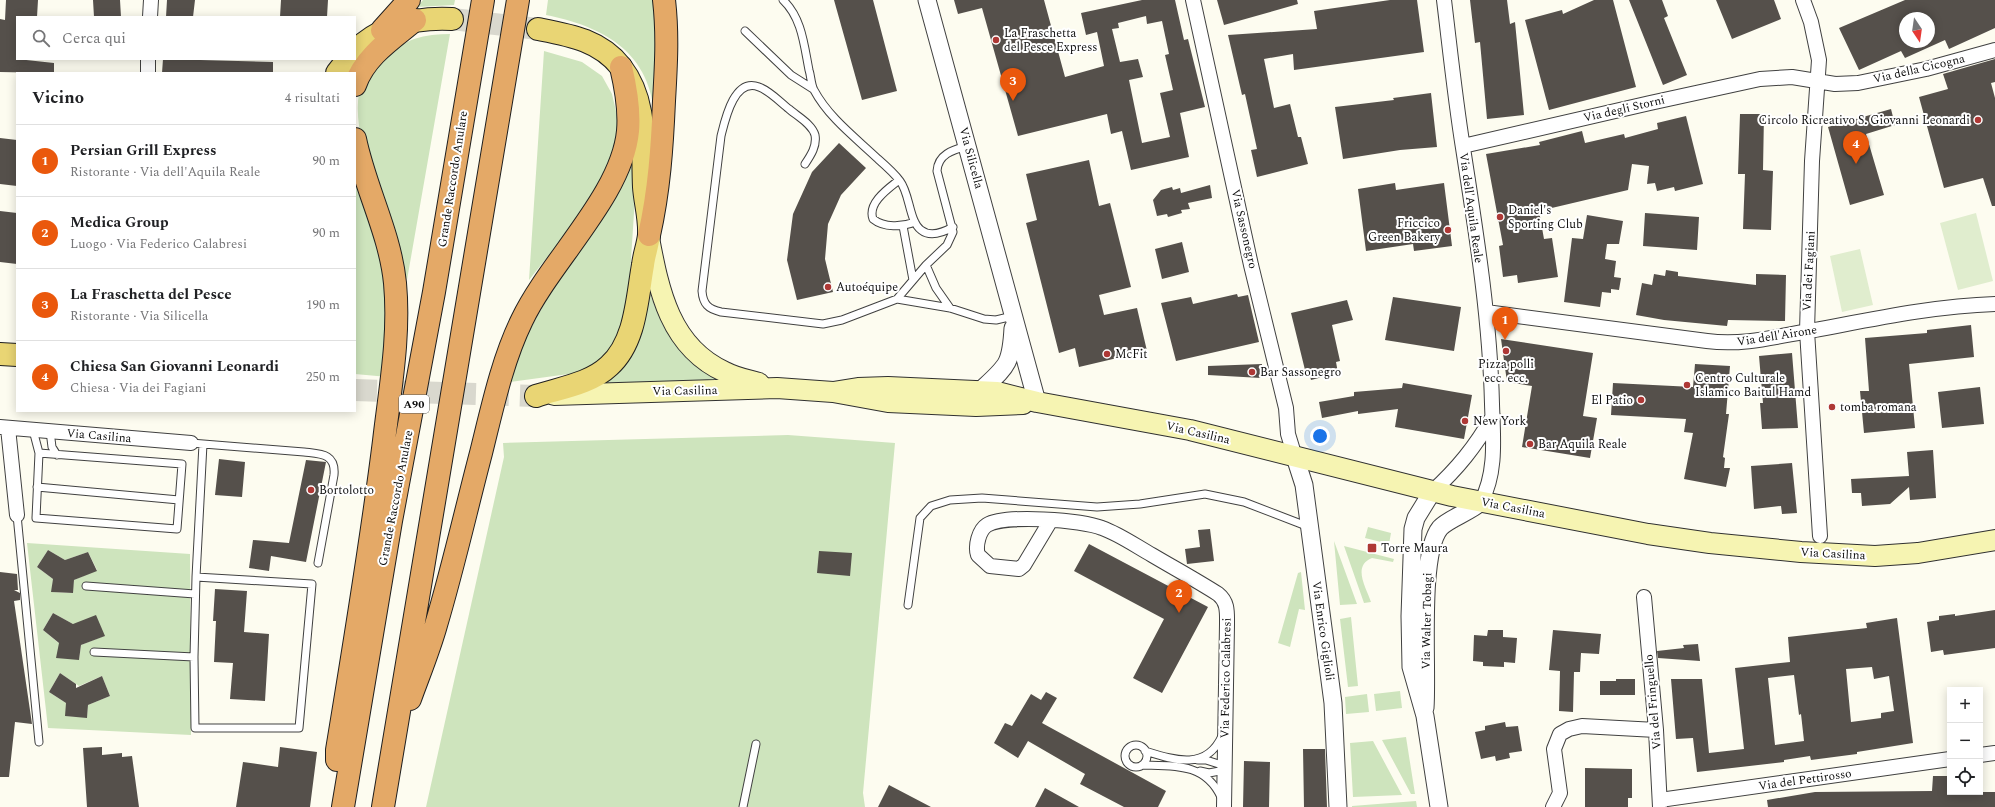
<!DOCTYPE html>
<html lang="it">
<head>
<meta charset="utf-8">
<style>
	body { margin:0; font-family:Spectral,serif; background:#f6f6f6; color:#202124 }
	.controls { position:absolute; right:12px; bottom:12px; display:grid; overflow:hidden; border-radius:0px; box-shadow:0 2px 10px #0003 }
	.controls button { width:36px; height:36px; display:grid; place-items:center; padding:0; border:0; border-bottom:1px solid #e0e0e0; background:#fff; color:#202124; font:20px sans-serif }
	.compass { position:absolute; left:1899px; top:12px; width:36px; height:36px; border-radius:50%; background:#fff; box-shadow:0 2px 10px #0003; rotate:167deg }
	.you { position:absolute; left:1320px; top:436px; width:14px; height:14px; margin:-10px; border:3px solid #fff; border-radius:50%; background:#1a73e8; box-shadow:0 0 0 6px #1a73e833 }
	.badge { display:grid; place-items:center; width:26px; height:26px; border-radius:50%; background:#ea580c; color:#fff; font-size:13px; font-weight:700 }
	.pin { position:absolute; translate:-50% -33px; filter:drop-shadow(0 1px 2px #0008) }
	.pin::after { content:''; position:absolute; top:21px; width:14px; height:12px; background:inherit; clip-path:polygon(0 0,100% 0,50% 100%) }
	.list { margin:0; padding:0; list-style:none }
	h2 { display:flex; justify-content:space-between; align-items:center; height:52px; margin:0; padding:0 16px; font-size:17px }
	h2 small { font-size:13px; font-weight:400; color:#757577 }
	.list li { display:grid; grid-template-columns:26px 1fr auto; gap:12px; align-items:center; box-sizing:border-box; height:72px; padding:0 16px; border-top:1px solid #e0e0e0 }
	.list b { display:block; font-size:15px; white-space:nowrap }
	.list p { margin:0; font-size:13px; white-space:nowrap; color:#757577 }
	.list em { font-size:13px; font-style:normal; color:#757577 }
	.icon { flex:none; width:22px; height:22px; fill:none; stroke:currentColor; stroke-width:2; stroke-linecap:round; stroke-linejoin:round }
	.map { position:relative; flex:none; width:1995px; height:807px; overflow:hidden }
	.search { position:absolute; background:#fff; box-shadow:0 2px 10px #0003; left:16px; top:16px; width:340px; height:44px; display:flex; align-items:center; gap:10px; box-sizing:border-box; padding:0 14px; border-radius:0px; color:#757577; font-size:15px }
	.panel { position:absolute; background:#fff; box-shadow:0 2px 10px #0003; left:16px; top:72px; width:340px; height:340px; border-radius:0px }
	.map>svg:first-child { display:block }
	.green { fill:#cee4bd; fill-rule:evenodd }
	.pitch { fill:#e0edce }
	.building { fill:#55504b; fill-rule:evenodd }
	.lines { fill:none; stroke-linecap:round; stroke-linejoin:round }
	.primary-tunnel { stroke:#d9d8ce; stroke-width:22; stroke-dasharray:22 11; stroke-linecap:butt }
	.service-casing { stroke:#414141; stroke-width:9 }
	.minor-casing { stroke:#414141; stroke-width:16 }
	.tertiary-casing { stroke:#414141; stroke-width:19 }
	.secondary-casing { stroke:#303030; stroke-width:22 }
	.primary-casing { stroke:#1f1f1f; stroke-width:24 }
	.motorway-casing { stroke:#1f1f1f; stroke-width:24 }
	.service { stroke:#fff; stroke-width:7 }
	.minor { stroke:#fff; stroke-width:14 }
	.tertiary { stroke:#fff; stroke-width:17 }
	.secondary { stroke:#f6f4b2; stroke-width:20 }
	.primary { stroke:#e9d574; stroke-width:22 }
	.motorway { stroke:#e4a967; stroke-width:22 }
	.poi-dot { fill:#ae3835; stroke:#fff; stroke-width:1.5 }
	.labels { text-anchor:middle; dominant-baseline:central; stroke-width:4; stroke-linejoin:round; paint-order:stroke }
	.shield { fill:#fff; stroke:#565656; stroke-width:1 }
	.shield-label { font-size:11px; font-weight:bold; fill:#0e0e0e }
	.poi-label { font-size:12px; fill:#0e0e0e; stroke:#fff; text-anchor:start }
	.street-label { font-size:12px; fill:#0e0e0e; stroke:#fff }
</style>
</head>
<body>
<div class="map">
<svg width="1995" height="807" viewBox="0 0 1995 807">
	<rect width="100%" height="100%" fill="#fdfcf0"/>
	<path class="green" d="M423 0H455L454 5 417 7Z
		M548 0H656L658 13 654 112C648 50 601 26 546 15Z
		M450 34 407 280 362 145C359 128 356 110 359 93 364 73 395 46 414 39 426 35 438 34 450 34Z
		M544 51 582 62 602 76 612 94 620 128 613 161 576 221 529 280Z
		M639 136 627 321 600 366 576 373 510 382 519 349Z
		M355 171 385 259 388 377 355 374Z
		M649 290C665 337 681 360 725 383H597Z
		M788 435 895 443 863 793 865 807H426L504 457 503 443Z
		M1368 527 1391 533 1389 544 1365 538Z
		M1334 541 1357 604 1340 605Z
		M27 543 190 554 191 735 48 728ZM48 550 65 560 88 552 97 570 74 580 72 593 52 592 53 579 37 567ZM53 613 73 624 104 636 81 645 79 660 43 630ZM60 673 79 686 102 676 110 696 88 705 87 717 66 716V703L49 692Z
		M1344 546 1394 559 1393 562 1372 558C1352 566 1366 587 1371 602L1364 603Z
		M1301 572 1305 610 1299 609 1290 647 1278 643 1298 573Z
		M1351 617 1358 686 1348 687 1340 619Z
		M1400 691 1402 708 1376 711 1374 694Z
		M1367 694 1369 712 1346 714 1345 697Z
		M1406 737 1415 794H1411L1382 740Z
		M1373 741 1402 795 1353 797 1350 743Z
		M1416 801 1417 807H1352V806Z"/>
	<path class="pitch" d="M1976 213 1993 281 1958 290 1940 223Z
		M1860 249 1873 305 1842 312 1830 256Z"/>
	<path class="building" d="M6 0H38L37 17H17V59L54 63V73L0 72V19L5 20Z
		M93 0H120L121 17H94Z
		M167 0H195L193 17H166Z
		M281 0H328L327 17H280Z
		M834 0H873L897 91 862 100Z
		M954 0H1044L1065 77 1104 66 1097 32 1086 35 1081 13 1142 0H1175L1184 40 1188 39 1205 107 1180 113 1189 157 1131 170 1122 131 1111 134 1107 114 1018 136 982 8 958 14ZM1146 16 1147 24 1162 21 1169 54 1165 55 1173 90 1160 93 1170 137 1142 143 1129 80 1143 77 1138 59 1120 62 1112 29 1119 28 1118 23Z
		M1217 0H1297L1298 4 1224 25Z
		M1390 0H1417L1424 52 1294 70 1293 54 1264 59 1274 108 1290 104 1298 137H1301L1308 164 1257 177 1251 150 1257 149 1245 94 1242 95 1228 35 1317 29 1314 11Z
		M1470 0H1507L1510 24 1515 22 1524 115 1487 119 1480 42 1475 43Z
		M1594 0H1613L1636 87 1549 110 1525 20 1562 10 1563 14Z
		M1629 0H1662L1668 16 1664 18 1687 75 1663 85Z
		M1716 0H1774L1781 19 1732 39Z
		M1905 0H1995V28L1949 49 1945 40 1905 58 1901 51 1859 70 1839 28ZM1905 18H1929V42H1905Z
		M163 59 273 62V73H162Z
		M1995 59V82L1991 83 1995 98V206H1992L1983 178 1944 188 1919 97 1948 89 1943 74Z
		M1431 93 1437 147 1400 150 1343 159 1335 107 1394 100 1393 98Z
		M1891 109 1895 125 1866 134 1884 195 1850 205 1828 127Z
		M1740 114H1764L1763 170 1773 171 1771 230 1743 229 1745 174H1738Z
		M1686 116 1703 184 1675 191 1674 187 1657 191 1655 183 1647 184 1649 166 1632 164 1628 190 1539 211 1544 239 1552 238 1558 277 1518 283 1517 275 1503 277 1499 246 1503 245 1486 154 1540 145 1539 142 1582 131 1585 143 1624 134 1625 138 1658 129 1657 123Z
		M0 138 17 140V186L0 184Z
		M839 143 866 168 841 195 828 224 825 259 833 292 797 300 787 260 793 214 812 172Z
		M1089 160 1099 206 1110 203 1131 287 1099 295 1104 315 1137 308 1147 351 1079 367 1075 348 1059 353 1026 223 1037 220 1026 174Z
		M1395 183 1396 190 1444 183 1452 246 1414 251 1413 244 1366 251 1358 189Z
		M1210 185 1212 198 1188 203 1190 209 1181 210 1182 213 1168 217 1167 214 1157 216 1153 200 1161 190 1172 187 1173 190 1180 188 1181 193Z
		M0 211 17 213V264L0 262Z
		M1645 213 1699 217 1697 250 1643 246Z
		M1587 215 1623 221 1619 244H1607L1605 259 1616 261 1614 277 1621 278 1619 290 1611 289V293L1602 292 1600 307 1564 302 1572 238 1583 239Z
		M1182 242 1189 272 1162 279 1155 249Z
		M1666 270 1678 272V276L1756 285V274L1786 275 1785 321 1728 320 1727 326 1664 320 1636 315 1642 283 1652 285 1654 274 1665 276Z
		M1237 294 1238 297 1248 295 1259 342 1176 361 1161 303 1191 297 1193 304Z
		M1393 297 1461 307 1454 351 1385 340Z
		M1347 300 1353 320 1332 325 1340 361 1336 362 1338 373 1311 380 1308 368 1305 370 1291 313Z
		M1971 325 1974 357 1909 364 1915 428 1864 433 1860 391H1869L1865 338 1927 333V330Z
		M1501 339 1593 353 1583 416 1597 418 1590 458 1522 447 1532 386 1507 382Z
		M1792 353 1798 428 1762 429 1760 403H1763L1759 356Z
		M1262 364 1261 378 1208 375V366Z
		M1695 364 1730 366 1726 414H1729L1723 457 1725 458 1724 468H1730L1726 487 1684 479 1693 433 1684 432 1686 419 1611 415 1613 383 1693 387Z
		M1403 383 1472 395 1464 439 1395 427 1398 409 1358 414V411L1322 418 1319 402 1354 396V392L1402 388Z
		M1980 387 1984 424 1942 428 1938 392Z
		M1933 450 1936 498 1910 500 1909 487 1890 504 1862 506 1861 493H1852L1851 479 1909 476 1907 452Z
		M219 459 245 462 242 497 215 495Z
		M306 460 326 462 306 562 271 556 269 571 249 568 253 540 289 543Z
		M1792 463 1797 513 1782 514 1781 506 1754 509 1751 466Z
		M1210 529 1214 561 1187 564 1185 549 1200 547 1198 530Z
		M1089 544 1208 607 1162 693 1133 678 1164 619 1074 571Z
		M48 550 65 560 88 552 97 571 74 580 73 593 51 592 53 579 37 567Z
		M819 551 852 553 850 576 817 573Z
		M0 572 17 574 18 590H14L20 593V600L14 601 32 724 15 722 9 777H0Z
		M215 589 247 591 244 632 269 634 265 701 230 699 233 663 214 662 216 621H213Z
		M1995 610V648L1944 655 1943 650 1931 652 1927 622 1939 620V616L1955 614V616Z
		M53 613 73 624 96 615 105 636 81 645 79 660 56 658 59 643 43 630Z
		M1897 618 1913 743 1857 752V754L1811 760 1810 756 1784 760V762L1697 772 1693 738 1676 739 1671 679H1702L1709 753 1744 749 1735 668 1790 662 1788 637 1867 628 1866 623ZM1872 667 1874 679 1889 676 1894 711 1881 713V718L1851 722 1846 669ZM1794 675 1799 715 1801 714 1804 741 1775 745 1768 678Z
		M1488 630H1503V637L1517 638 1515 663 1504 662V667L1483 666V662L1473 661 1474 635 1487 636Z
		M1553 630 1601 634 1599 654 1581 653 1580 672H1574L1573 712 1559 711 1560 671 1549 670Z
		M1698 644 1700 661 1658 658 1657 651 1684 648 1683 645Z
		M60 673 76 684V688L102 676 110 696 88 705 87 718 65 716 66 703 49 692Z
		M1616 679H1635V695H1600V681H1616Z
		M1046 692 1057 698 1042 723 1166 791 1158 807H1124L1080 784 1085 774 1028 741 1018 758 994 743 1005 723 1012 726 1031 694 1041 700Z
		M1505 722 1506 727 1518 726 1522 751 1509 753 1510 758 1496 761 1495 756 1481 759 1475 732 1485 730V726Z
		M102 747V755L122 753V757L132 756 139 807H87L83 748Z
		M280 747 317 752 310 807H236L243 762 278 767Z
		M1303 749H1325L1327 807H1304Z
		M1244 761 1270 762 1269 807H1243Z
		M1585 768 1632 769V798H1628V807H1585Z
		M1933 776H1950V792H1995V807H1768L1767 800 1815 792 1932 791Z
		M889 785 931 807H878Z
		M1045 788 1079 807H1035Z"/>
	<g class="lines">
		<path class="primary-tunnel" d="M452 19 538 29
			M355 390 536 396"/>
		<g class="service-casing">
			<path id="service" d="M783 0C802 18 804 45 809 70 811 76 811 85 814 90 829 118 856 138 878 159 886 166 894 173 900 181 910 194 909 221 921 230 931 238 944 232 953 227
				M745 31 791 75 813 89
				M805 164C811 155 817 146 815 135 812 124 797 116 789 109 780 102 770 91 759 87 734 77 725 120 721 136L702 291C703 304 708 309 721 312L823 324 842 320 897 299 950 308 984 319 996 320 1013 316
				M899 180C889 188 867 203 873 219 884 228 902 227 915 222
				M903 226 913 280
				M897 299 926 265
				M950 308 936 288 926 265 947 245 953 232 937 171C938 154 953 150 967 146
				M33 430 39 453 36 518 177 529 182 464 39 453
				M50 431 52 447 57 455
				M191 443 304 452C320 454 336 453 334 475L318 563
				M37 487 179 500
				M17 515 39 742
				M196 577 312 584 299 728H195L194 657Z
				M196 577 203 444
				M86 586 195 594
				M908 605 920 518 931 506 950 500 982 498 1097 507 1140 504 1205 494 1244 502 1309 527
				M94 652 194 657
				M1125 756a11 11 0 1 1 22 0a11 11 0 1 1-22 0Z
				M1145 751C1174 760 1206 771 1222 736
				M1198 760H1206L1225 766
				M1142 765C1175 766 1205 763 1221 797
				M1200 771 1209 773 1225 770
				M743 807 756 744"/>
		</g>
		<g class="minor-casing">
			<path id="minor" d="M1193 0 1251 265 1286 408 1288 434 1295 457
				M1444 0C1450 49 1455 98 1463 148 1476 232 1490 318 1492 404 1493 437 1497 472 1481 502
				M1803 0 1811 22 1819 60 1812 161 1807 331 1820 536
				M150 17 151 0
				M148 73V59
				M1463 146 1650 103 1760 79 1792 77 1835 84 1858 83 1926 69 1995 50
				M1486 312 1707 341C1744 346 1778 336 1815 330 1874 319 1934 306 1995 304
				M0 427 191 443
				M8 428 17 515
				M1432 492C1458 468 1475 447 1493 416
				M1051 520 1024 565 1019 569 990 566 978 555C975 546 979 530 987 525 1005 514 1082 520 1102 528 1119 534 1136 546 1152 555 1174 568 1196 580 1218 594 1228 602 1227 612 1227 624L1224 807
				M1644 597 1656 730 1660 807
				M1980 755 1995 753
				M1660 800 1950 759
				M1553 807 1560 793 1554 749 1560 734 1569 729 1582 726 1656 730"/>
		</g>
		<g class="tertiary-casing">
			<path id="tertiary" d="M927 0 1037 402
				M981 390C1007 366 1011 365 1013 328
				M1295 457 1304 485 1333 703 1338 807
				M1432 492 1416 518 1413 529 1410 616 1411 667 1425 716 1439 807
				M1425 708C1428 669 1418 555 1440 528 1448 519 1470 512 1481 502"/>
		</g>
		<g class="secondary-casing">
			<path id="secondary" d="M649 238C659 291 670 347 725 372 736 378 748 380 759 383
				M833 392 858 388 888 387 997 392 1037 402 1190 430 1452 496 1648 534 1710 543 1801 552 1875 556 1918 553 1995 540
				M554 395 777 388 833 392 888 402 976 406 1023 404"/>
		</g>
		<g class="primary-casing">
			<path id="primary" d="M355 51C382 25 415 17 452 19
				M337 73 348 59
				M0 354 17 355
				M536 396C560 388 590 384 609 366 636 342 637 298 643 265 644 255 648 245 649 235 650 219 645 202 644 187 642 145 648 102 621 67 600 40 569 35 538 29"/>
		</g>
		<g class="motorway-casing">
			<path id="motorway" d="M382 30 409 0
				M355 85C365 56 392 39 415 20
				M649 235C659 191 662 147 664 101 666 67 668 34 664 0
				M410 699C419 674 429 650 436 625 453 568 466 510 481 453 492 409 502 361 522 320 550 261 622 195 628 131 630 109 626 88 621 67
				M337 760V750C354 647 371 545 384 441 390 389 400 336 395 283 390 233 365 188 355 139
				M343 807 391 521 434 292 483 0
				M383 807 518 0"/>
		</g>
		<use href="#service" class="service"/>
		<use href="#minor" class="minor"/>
		<use href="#tertiary" class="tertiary"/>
		<use href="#secondary" class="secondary"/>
		<use href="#primary" class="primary"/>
		<use href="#motorway" class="motorway"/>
	</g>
	<g class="poi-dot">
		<circle cx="996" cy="40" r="4"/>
		<circle cx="1978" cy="120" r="4"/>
		<circle cx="1500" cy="217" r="4"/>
		<circle cx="1448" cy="230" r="4"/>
		<circle cx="828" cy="287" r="4"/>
		<circle cx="1506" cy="351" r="4"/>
		<circle cx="1107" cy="354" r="4"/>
		<circle cx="1252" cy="372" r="4"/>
		<circle cx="1687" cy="385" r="4"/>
		<circle cx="1641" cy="400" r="4"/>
		<circle cx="1832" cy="407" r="4"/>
		<circle cx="1465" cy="421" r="4"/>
		<circle cx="1530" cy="444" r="4"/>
		<circle cx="311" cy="490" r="4"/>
		<rect x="1367" y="543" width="10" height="10" rx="2"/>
	</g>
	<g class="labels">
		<rect class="shield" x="399" y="395" width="30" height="18" rx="3"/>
		<g class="shield-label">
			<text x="414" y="404">A90</text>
		</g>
		<g class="poi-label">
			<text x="1004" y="33">La Fraschetta<tspan x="1004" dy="14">del Pesce Express</tspan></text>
			<text x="1970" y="120" text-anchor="end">Circolo Ricreativo S. Giovanni Leonardi</text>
			<text x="1508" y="210">Daniel's<tspan x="1508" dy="14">Sporting Club</tspan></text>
			<text x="1440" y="223" text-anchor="end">Friccico<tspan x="1440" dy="14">Green Bakery</tspan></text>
			<text x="836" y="287">Autoéquipe</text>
			<text x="1115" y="354">McFit</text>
			<text x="1506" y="364" text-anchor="middle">Pizza polli<tspan x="1506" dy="14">ecc. ecc.</tspan></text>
			<text x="1260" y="372">Bar Sassonegro</text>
			<text x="1695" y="378">Centro Culturale<tspan x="1695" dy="14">Islamico Baitul Hamd</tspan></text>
			<text x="1633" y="400" text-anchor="end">El Patio</text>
			<text x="1840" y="407">tomba romana</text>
			<text x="1473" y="421">New York</text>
			<text x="1538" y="444">Bar Aquila Reale</text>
			<text x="319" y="490">Bortolotto</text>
			<text x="1381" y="548">Torre Maura</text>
		</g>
		<g class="street-label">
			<text transform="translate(1919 69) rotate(-13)">Via della Cicogna</text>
			<text transform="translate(1624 109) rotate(-13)">Via degli Storni</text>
			<text transform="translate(971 158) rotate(75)">Via Silicella</text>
			<text transform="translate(453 179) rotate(-81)">Grande Raccordo Anulare</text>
			<text transform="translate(1471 208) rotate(82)">Via dell'Aquila Reale</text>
			<text transform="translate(1244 229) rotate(77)">Via Sassonegro</text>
			<text transform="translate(1809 271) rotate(-87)">Via dei Fagiani</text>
			<text transform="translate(1777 336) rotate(-9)">Via dell'Airone</text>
			<text transform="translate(685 391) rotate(-1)">Via Casilina</text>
			<text transform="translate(1198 433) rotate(13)">Via Casilina</text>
			<text transform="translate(99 436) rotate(5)">Via Casilina</text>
			<text transform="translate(396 498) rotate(-79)">Grande Raccordo Anulare</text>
			<text transform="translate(1513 508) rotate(11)">Via Casilina</text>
			<text transform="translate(1833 554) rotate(3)">Via Casilina</text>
			<text transform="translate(1427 621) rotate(-89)">Via Walter Tobagi</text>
			<text transform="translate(1323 631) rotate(82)">Via Enrico Giglioli</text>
			<text transform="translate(1226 678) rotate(-89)">Via Federico Calabresi</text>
			<text transform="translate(1653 702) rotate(-95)">Via del Fringuello</text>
			<text transform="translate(1805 780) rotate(-8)">Via del Pettirosso</text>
		</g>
	</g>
</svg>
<div class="controls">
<button>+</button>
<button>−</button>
<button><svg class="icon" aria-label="locate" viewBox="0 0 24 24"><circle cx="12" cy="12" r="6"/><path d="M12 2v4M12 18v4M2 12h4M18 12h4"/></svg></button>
</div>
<svg class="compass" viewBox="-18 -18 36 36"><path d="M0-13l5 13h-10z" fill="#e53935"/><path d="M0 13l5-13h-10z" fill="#757577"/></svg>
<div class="you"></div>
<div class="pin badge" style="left:1505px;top:340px">1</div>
<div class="pin badge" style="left:1179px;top:613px">2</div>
<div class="pin badge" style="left:1013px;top:101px">3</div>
<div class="pin badge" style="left:1856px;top:164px">4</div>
<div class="search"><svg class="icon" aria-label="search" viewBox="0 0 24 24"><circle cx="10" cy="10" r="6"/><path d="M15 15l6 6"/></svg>Cerca qui</div>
<section class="panel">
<h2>Vicino<small>4 risultati</small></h2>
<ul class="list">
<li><span class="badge">1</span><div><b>Persian Grill Express</b><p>Ristorante · Via dell'Aquila Reale</p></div><em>90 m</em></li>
<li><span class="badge">2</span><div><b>Medica Group</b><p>Luogo · Via Federico Calabresi</p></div><em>90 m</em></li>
<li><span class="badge">3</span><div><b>La Fraschetta del Pesce</b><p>Ristorante · Via Silicella</p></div><em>190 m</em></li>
<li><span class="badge">4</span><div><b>Chiesa San Giovanni Leonardi</b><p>Chiesa · Via dei Fagiani</p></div><em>250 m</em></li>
</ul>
</section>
</div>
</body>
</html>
